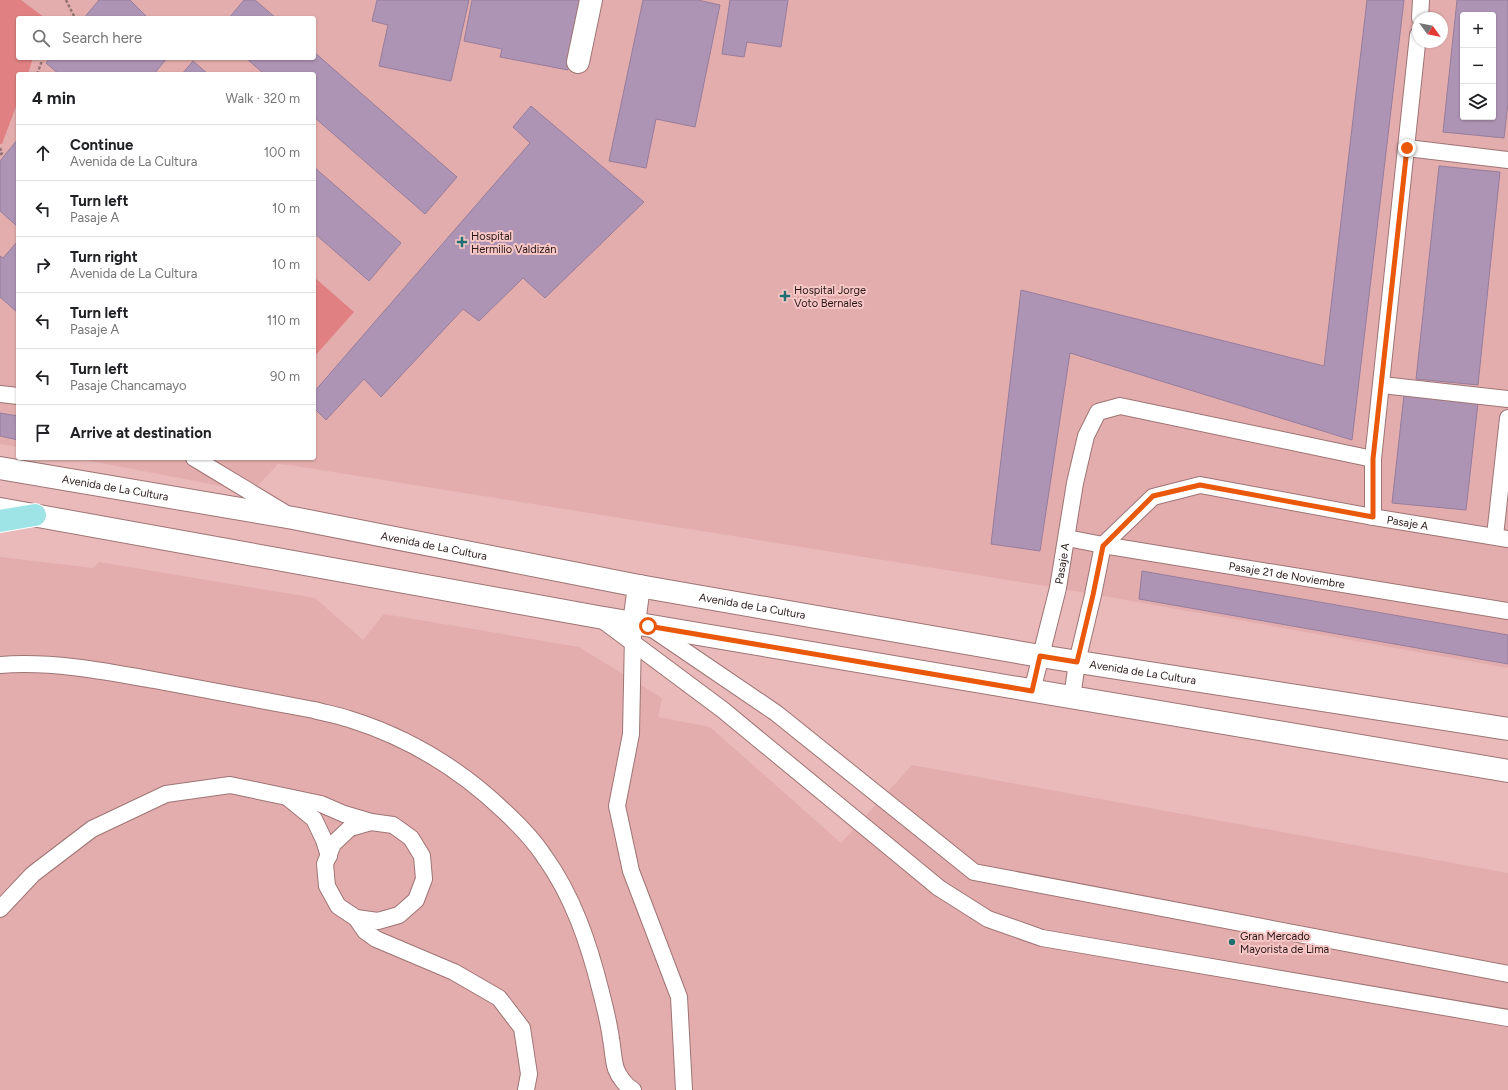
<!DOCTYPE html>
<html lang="en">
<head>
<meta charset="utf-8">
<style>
	body { margin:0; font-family:Figtree,sans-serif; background:#f2f2f2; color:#202124 }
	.controls { position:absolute; right:12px; top:12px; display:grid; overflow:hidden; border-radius:4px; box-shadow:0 1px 3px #0004 }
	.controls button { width:36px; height:36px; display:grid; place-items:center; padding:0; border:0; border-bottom:1px solid #e0e0e0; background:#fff; color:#202124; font:20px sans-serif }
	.compass { position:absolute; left:1412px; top:12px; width:36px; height:36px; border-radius:50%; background:#fff; box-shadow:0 1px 3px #0004; rotate:123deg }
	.stop { position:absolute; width:12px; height:12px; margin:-9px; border:3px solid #ea580c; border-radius:50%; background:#fff }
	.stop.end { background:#ea580c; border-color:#fff; box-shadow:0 1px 4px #0008 }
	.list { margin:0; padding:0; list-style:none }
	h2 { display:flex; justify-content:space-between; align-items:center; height:52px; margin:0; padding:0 16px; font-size:17px }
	h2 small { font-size:13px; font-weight:400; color:#757577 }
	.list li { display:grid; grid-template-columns:26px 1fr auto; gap:12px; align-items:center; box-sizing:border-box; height:56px; padding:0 16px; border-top:1px solid #e0e0e0 }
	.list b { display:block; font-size:15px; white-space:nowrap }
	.list p { margin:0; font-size:13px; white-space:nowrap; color:#757577 }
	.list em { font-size:13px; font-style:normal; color:#757577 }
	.icon { flex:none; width:22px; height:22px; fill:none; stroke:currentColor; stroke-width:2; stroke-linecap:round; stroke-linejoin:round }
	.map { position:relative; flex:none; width:1508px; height:1090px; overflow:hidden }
	.search { position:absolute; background:#fff; box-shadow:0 1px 3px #0004; left:16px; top:16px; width:300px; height:44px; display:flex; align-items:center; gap:10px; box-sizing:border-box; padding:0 14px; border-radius:4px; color:#757577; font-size:15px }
	.panel { position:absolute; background:#fff; box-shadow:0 1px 3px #0004; left:16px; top:72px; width:300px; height:388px; border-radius:4px }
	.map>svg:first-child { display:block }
	.built { fill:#e4adad; fill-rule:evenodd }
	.green { fill:#e08082 }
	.building { fill:#ae94b4; stroke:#967d9c; fill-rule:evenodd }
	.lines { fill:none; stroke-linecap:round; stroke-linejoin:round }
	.lane-casing { stroke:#9f7474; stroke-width:18 }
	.street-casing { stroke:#9f7474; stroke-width:24 }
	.secondary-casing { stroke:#9f7474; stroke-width:24 }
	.primary-casing { stroke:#fff; stroke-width:24 }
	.path { stroke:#957373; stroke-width:2.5; stroke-dasharray:3 2; stroke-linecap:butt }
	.lane { stroke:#fff; stroke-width:16 }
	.street { stroke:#fff; stroke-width:22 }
	.secondary { stroke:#fff; stroke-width:22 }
	.primary { stroke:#9ee3e6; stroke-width:22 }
	.route { stroke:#ea580c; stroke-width:5 }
	.poi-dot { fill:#236e71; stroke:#f7c7c6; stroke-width:1.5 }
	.labels { text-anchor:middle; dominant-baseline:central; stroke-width:4; stroke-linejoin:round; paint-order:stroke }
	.poi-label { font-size:11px; fill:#281717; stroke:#f7c7c6; text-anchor:start }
	.street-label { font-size:11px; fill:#281717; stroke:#f7c7c6 }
</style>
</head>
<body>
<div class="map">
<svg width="1508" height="1090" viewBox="0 0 1508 1090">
	<rect width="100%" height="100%" fill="#e9bab9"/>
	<path class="built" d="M0 0H1508V668L1058 588 289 465 278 464 252 492 75 458H314V74H18V447L0 444ZM1463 15H1493V117H1463ZM18 18H314V58H18ZM1418 18H1442V42H1418Z
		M0 557 93 568 99 562 315 598 363 640 384 614 579 647 662 698 658 717 710 727 841 843 912 765 1508 873V1090H0Z"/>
	<path class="green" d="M0 0H21L45 18H18V58H33L28 74H18V101L2 144H0Z
		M314 277 354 312 314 357Z"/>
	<path class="building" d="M99 0H130L148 18H84Z
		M244 0H255L276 18H229Z
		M377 0H469L451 81 379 66 388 25 372 21Z
		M472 0H581L568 70 500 57 502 49 464 41Z
		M643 0H698L720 5 695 127 656 119 646 168 609 161Z
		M730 0H788L781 47 747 42 744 57 722 54Z
		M1367 0H1404L1352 440 1070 353 1040 551 991 544 1021 290 1324 366Z
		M1457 0H1508V103L1504 138 1443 132ZM1463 15H1493V117H1463Z
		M314 52 457 177 425 214 314 117V74H264L246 58H314Z
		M50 58H167L154 74H59L46 63Z
		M193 61 208 74H182Z
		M531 106 644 202 545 298 523 278 479 321 463 309 381 397 364 379 326 420 314 408V392L530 143 513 127Z
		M18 139V227L0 211V161Z
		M1439 166 1500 172 1478 385 1416 379Z
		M314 167 401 243 369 281 314 233Z
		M18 241V313L0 297V256L3 258Z
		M1404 395 1478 403 1466 510 1392 503Z
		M0 413 18 416V440L0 436Z
		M1142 571 1508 635V664L1139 599Z"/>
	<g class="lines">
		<g class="lane-casing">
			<g id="lane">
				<path d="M1420 18 1421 0"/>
				<path d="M1407 148 1508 160"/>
				<path d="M1382 385 1508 399"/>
				<path d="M0 394 18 396"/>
				<path d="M194 458 285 513"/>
				<path d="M1373 517V459L1418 35"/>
				<path d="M1495 536 1508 418"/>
				<path id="s1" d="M1067 538 1103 545 1508 611"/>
				<path d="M601 619 723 710 939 888 988 919 1042 938 1508 1018"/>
				<path d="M651 628 776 713 974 872 1508 974"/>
				<path d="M633 635 631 734 617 806 631 871 679 997 684 1090"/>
				<path d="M0 665C52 661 104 671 154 680 208 690 261 700 314 710 325 713 337 715 349 719 407 737 459 768 504 811 518 824 533 839 544 856 573 896 589 944 601 992 605 1008 609 1023 611 1039 613 1049 613 1060 616 1069 619 1077 626 1086 633 1090"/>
				<path id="s2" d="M1032 691 1058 588 1075 483 1086 436 1098 412 1120 406 1373 459"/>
				<path id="s3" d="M1072 698 1077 662 1093 595 1103 545 1153 497 1200 485 1373 517 1508 539"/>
				<path d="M287 797 314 819 324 840 329 856"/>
				<path d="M371 822 350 828 333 844 325 864 327 886 338 906 356 918 365 931 376 939 454 972 499 998 522 1028 529 1074 526 1090"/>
				<path d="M0 909 33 874 92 829 166 794 230 785 321 804 344 814 371 822 393 825 411 838 422 856 424 879 416 900 399 915 378 921 356 918"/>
			</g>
		</g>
		<g class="street-casing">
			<path id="street" d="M578 62 591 0"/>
		</g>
		<g class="secondary-casing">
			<g id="secondary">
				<path id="s4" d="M0 468 293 518 639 586 1040 656 1508 729"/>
				<path d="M0 509 598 617 1508 771"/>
				<path d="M634 623 639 586"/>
			</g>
		</g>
		<g class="primary-casing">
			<path id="primary" d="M0 521 35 515"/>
		</g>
		<path class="path" d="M66 0 75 18
			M37 74 43 58
			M0 148 2 153 0 155"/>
		<use href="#lane" class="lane"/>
		<use href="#street" class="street"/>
		<use href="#secondary" class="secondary"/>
		<use href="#primary" class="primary"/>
	</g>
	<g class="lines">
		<path class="route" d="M648 626 1032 691 1040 656 1077 662 1093 595 1103 546 1153 496 1200 485 1373 517V459L1407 148"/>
	</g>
	<g class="poi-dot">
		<path d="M460 236h4v4h4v4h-4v4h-4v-4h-4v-4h4z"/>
		<path d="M783 290h4v4h4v4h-4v4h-4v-4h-4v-4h4z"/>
		<circle cx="1232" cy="942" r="4"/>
	</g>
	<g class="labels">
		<g class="poi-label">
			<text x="471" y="236">Hospital<tspan x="471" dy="13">Hermilio Valdizán</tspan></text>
			<text x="794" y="290">Hospital Jorge<tspan x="794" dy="13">Voto Bernales</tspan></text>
			<text x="1240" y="936">Gran Mercado<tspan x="1240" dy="13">Mayorista de Lima</tspan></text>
		</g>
		<g class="street-label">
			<text stroke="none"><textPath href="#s4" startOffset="117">Avenida de La Cultura</textPath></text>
			<text stroke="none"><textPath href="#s3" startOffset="485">Pasaje A</textPath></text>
			<text stroke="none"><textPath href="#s4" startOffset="441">Avenida de La Cultura</textPath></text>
			<text stroke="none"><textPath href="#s2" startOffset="131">Pasaje A</textPath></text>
			<text stroke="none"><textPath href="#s1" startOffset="223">Pasaje 21 de Noviembre</textPath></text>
			<text stroke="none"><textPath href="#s4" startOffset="765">Avenida de La Cultura</textPath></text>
			<text stroke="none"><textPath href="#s4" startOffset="1161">Avenida de La Cultura</textPath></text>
		</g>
	</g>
</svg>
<div class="controls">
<button>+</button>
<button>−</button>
<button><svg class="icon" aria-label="layers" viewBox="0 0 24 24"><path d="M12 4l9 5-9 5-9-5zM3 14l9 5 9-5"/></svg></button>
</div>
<svg class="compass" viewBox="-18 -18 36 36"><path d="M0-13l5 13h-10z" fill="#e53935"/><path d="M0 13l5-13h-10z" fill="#757577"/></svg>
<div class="stop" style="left:648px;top:626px"></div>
<div class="stop end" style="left:1407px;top:148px"></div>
<div class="search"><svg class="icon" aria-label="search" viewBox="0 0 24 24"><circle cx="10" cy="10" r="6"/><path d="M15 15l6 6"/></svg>Search here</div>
<section class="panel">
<h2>4 min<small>Walk · 320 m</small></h2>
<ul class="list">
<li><svg class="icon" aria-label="ahead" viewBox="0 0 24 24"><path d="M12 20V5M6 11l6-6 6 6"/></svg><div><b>Continue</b><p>Avenida de La Cultura</p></div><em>100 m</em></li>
<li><svg class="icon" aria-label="left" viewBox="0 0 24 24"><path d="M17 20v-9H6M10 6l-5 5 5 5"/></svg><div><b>Turn left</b><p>Pasaje A</p></div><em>10 m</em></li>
<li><svg class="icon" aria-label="right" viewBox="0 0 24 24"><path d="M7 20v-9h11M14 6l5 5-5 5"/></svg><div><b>Turn right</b><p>Avenida de La Cultura</p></div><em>10 m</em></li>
<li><svg class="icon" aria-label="left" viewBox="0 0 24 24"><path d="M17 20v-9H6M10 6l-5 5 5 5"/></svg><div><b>Turn left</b><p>Pasaje A</p></div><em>110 m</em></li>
<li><svg class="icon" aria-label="left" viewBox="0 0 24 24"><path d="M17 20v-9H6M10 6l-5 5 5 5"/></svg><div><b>Turn left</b><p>Pasaje Chancamayo</p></div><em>90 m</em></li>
<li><svg class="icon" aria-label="arrive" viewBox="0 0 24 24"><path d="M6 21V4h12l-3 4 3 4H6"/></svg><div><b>Arrive at destination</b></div></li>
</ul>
</section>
</div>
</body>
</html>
